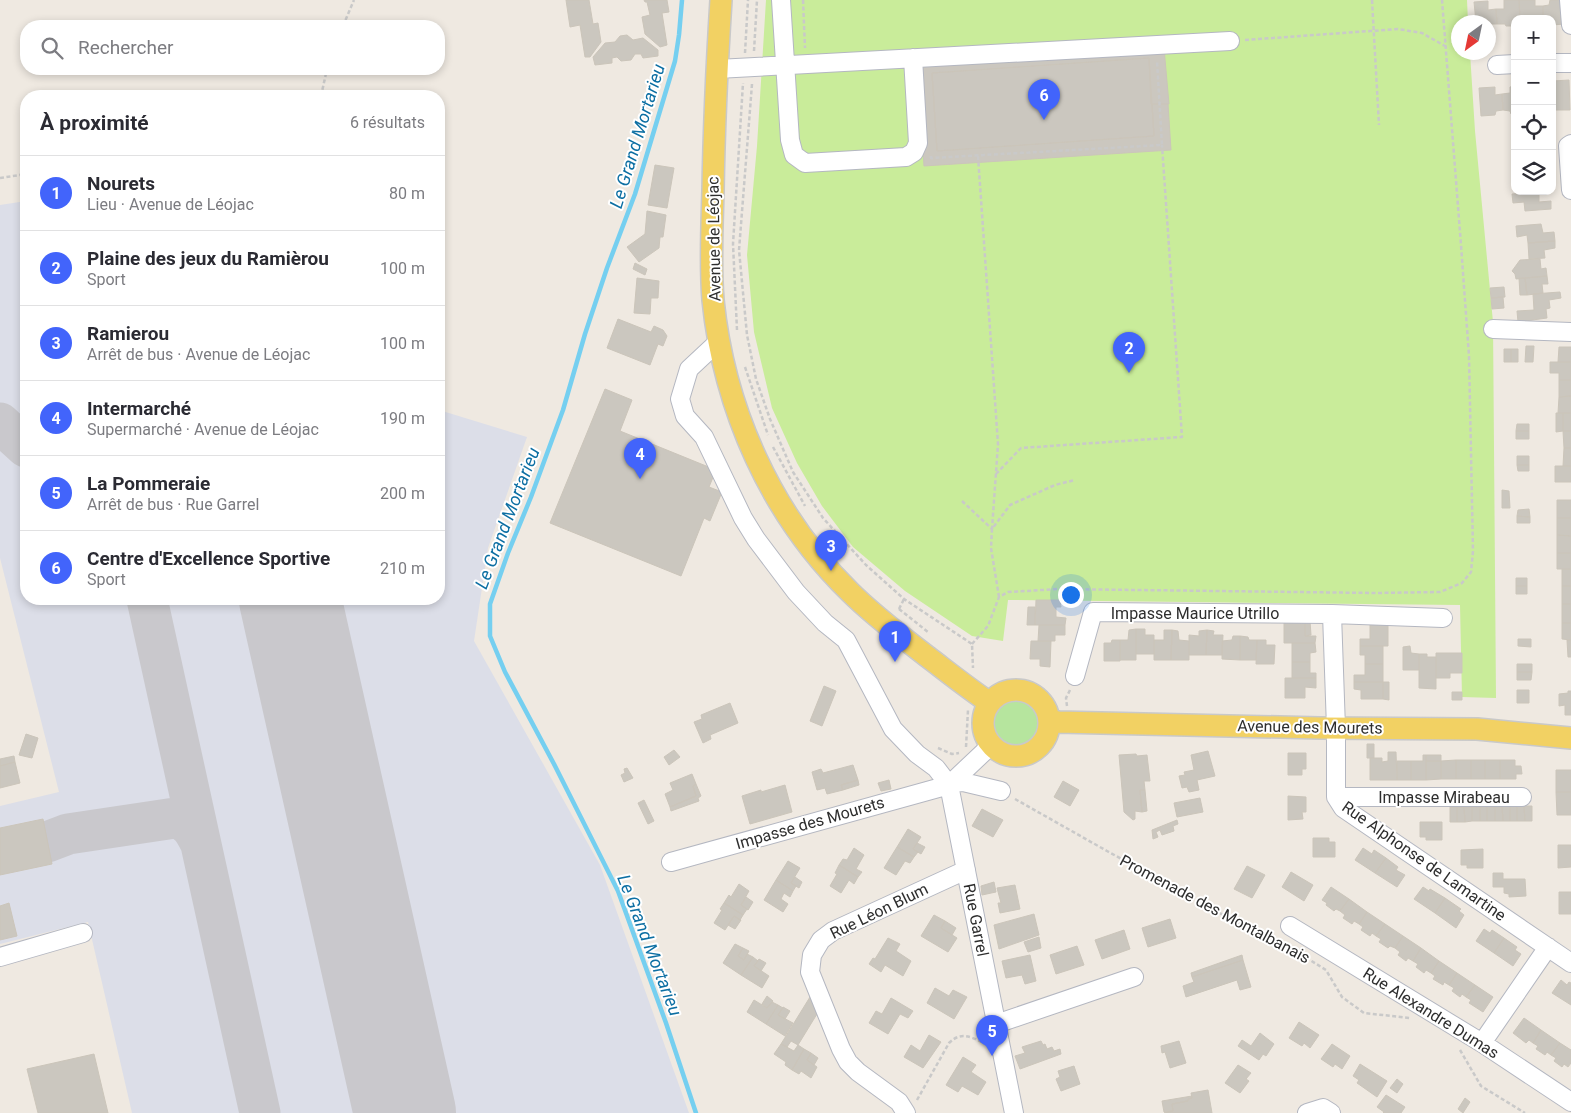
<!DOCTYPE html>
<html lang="fr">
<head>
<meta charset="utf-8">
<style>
	body { margin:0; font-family:Roboto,sans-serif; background:#f7f7f7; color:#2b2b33 }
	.controls { position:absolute; right:15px; top:15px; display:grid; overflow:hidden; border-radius:10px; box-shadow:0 2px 8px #0003 }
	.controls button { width:45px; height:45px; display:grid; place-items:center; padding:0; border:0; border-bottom:1px solid #e1e1e2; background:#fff; color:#2b2b33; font:25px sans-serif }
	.compass { position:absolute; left:1451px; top:15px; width:45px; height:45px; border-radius:50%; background:#fff; box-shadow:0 2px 8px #0003; rotate:213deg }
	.you { position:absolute; left:1070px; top:594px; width:18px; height:18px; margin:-12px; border:4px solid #fff; border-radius:50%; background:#1a73e8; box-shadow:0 0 0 8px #1a73e833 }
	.badge { display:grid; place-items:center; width:32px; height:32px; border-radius:50%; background:#4264fb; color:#fff; font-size:16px; font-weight:700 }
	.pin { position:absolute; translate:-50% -41px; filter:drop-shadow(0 1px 2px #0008) }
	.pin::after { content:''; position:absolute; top:26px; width:18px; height:15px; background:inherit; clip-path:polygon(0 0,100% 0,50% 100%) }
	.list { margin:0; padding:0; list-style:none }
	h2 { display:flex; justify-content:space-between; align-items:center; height:65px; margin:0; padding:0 20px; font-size:21px }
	h2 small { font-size:16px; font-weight:400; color:#7c7c81 }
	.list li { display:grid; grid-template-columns:32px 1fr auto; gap:15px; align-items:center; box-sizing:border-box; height:75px; padding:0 20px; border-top:1px solid #e1e1e2 }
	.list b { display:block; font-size:19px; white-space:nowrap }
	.list p { margin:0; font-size:16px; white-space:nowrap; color:#7c7c81 }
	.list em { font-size:16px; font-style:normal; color:#7c7c81 }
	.icon { flex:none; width:28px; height:28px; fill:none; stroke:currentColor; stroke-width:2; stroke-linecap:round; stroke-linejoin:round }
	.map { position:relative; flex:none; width:1571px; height:1113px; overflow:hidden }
	.search { position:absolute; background:#fff; box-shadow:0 2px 8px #0003; left:20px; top:20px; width:425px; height:55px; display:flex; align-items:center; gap:12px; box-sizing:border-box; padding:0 18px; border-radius:20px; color:#7c7c81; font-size:19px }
	.panel { position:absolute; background:#fff; box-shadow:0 2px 8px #0003; left:20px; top:90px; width:425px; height:515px; border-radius:20px }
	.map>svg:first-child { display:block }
	.airport { fill:#dcdee8 }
	.green { fill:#b6e59e }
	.pitch { fill:#c9ec9a }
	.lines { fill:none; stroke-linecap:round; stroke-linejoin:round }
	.stream { stroke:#75cff0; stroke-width:4.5 }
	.taxiway { stroke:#c9c8cc; stroke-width:41 }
	.runway { stroke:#c9c8cc; stroke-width:102 }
	.building { fill:#cbc7bf; stroke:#cbc5ba }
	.minor-casing { stroke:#b4b7c1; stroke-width:20 }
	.major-casing { stroke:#c9c9c9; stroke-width:24 }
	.path { stroke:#c9c9c9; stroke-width:2.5; stroke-dasharray:4 2.5; stroke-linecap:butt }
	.minor { stroke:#fff; stroke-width:18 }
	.major { stroke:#f2d163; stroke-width:21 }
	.labels { text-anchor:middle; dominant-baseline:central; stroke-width:4; stroke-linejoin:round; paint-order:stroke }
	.street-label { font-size:16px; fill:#2e2e2e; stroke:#fff }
	.water-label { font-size:18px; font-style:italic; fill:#0d6fa3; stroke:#fff }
</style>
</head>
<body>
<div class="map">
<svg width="1571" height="1113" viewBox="0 0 1571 1113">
	<rect width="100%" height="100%" fill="#efe9e1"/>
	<path class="airport" d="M26 201V599H439V410L527 437 488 548 474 641 600 865 689 1113H132L88 922 0 944V806L59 792 0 558V205Z"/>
	<path class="green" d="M991 724a25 25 0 1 1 50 0a25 25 0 1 1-50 0Z"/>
	<path class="pitch" d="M766 0H1467L1468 22H1458V52L1470 53 1475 131 1493 322 1496 698 1462 697 1460 605 1008 600 1003 641 972 636 905 591 853 547 822 506 797 463 772 408 754 332 747 255 757 146Z"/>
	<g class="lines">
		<path class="stream" d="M682 0 679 35 675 61 635 194 607 268 585 334 563 410 531 497 508 553 490 604V636L505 672 554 764 618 891 666 1023 696 1113"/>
		<path class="taxiway" d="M0 423 26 447
			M147 599 260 1113
			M288 599 297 629
			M47 842 68 834 175 818C189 821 194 830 200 842
			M396 1113 401 1094"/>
		<path class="runway" d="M290 599 405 1113"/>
	</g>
	<path class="building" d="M566 0H589L593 24 598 23 601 42 590 57H585L580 25 570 27Z
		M644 0H667L669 12 662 13 667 45 660 47 645 34 642 17 650 15 647 2H645Z
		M1504 0H1519L1520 19H1515V26H1506L1505 24H1497L1496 9H1504Z
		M1519 0H1535V6H1543V19H1520Z
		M1550 0H1563L1565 24 1552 25V19H1543V6L1549 5Z
		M1488 1V10L1496 9 1497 24H1489L1488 27V22H1476L1474 2Z
		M627 35 633 40 643 38 658 50V56L643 58 641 54H635L631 60 621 61 617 57 612 58V63L595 65 593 57 605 43 615 42 620 36Z
		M1164 48 1169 104H1151L1149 58 932 73 937 151 1154 136 1152 104H1168L1171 150 924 166 917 63Z
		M1149 58 1154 136 937 151 932 73Z
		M1569 80 1570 110H1555L1554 102H1552L1553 81Z
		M1515 86V114H1511L1510 111 1503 110 1502 94 1510 93V87Z
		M1495 87V95L1502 94 1503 110 1496 111 1495 115 1481 116 1479 88Z
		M655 165 674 168 667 208 648 205Z
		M1539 192V202L1551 201V209L1525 211 1524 202 1513 203 1512 194Z
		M647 211 666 215 663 237H660L659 248 639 262 627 247 645 234Z
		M1541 224 1543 233 1554 232 1555 241 1528 243 1527 235 1517 237 1516 226Z
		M1555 241V248L1544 250 1545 258 1529 259 1528 243Z
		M1540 259 1541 269 1546 268 1547 276 1516 279 1515 274 1512 271 1520 260Z
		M635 263 647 269 645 275 633 269Z
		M1547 276 1548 284H1542L1543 293 1527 295 1525 278Z
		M637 278 659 281 658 298H651L650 314 634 313Z
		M1519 278H1525L1527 295H1520Z
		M1504 287 1505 297 1491 298 1490 288Z
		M1560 292 1561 298 1549 300 1550 308 1546 309 1547 318 1518 322 1517 311 1534 310 1533 294Z
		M1503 297 1504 308 1492 309 1491 298Z
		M618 319 651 332 654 326 663 330 667 336 663 346 658 344 650 365 607 348Z
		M1526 346H1534L1533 362H1525Z
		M1559 347H1571V362H1558Z
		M1504 349H1511V362H1504Z
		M1511 349H1518V362H1511Z
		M1550 362H1571V380H1559V373H1550Z
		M1559 380H1571V396L1559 397Z
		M605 389 632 400 620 431 716 470 709 487 722 492 710 521 704 518 681 576 550 523Z
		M1571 396V413H1558L1559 397Z
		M1556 413H1563V431L1556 432Z
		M1563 413H1571V431H1563Z
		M1517 424H1529V431H1516Z
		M1516 431H1529V439H1516Z
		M1563 431H1571V448H1564Z
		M1564 448H1571V466H1563Z
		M1517 456H1529V465H1517Z
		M1517 465H1529V471H1518Z
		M1555 466H1571V482H1555Z
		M1502 490 1509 491 1510 508H1502Z
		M1557 500H1571V518H1557Z
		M1529 509 1530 517 1517 516 1518 510Z
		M1517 516 1530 517V523H1517Z
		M1557 518H1571V536L1557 535Z
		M1557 535 1571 536V553H1557Z
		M1557 553H1571V569H1557Z
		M1562 569H1571V586H1562Z
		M1516 578H1527V586H1516Z
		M1516 586H1527V594H1516Z
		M1562 586H1571V604H1562Z
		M1036 600H1060L1061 607H1056V617L1066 618 1065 625H1035Z
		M1562 604H1571V623H1562Z
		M1028 607H1035V625H1027Z
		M1284 620 1305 621V636H1316L1315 643H1284Z
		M1305 621H1310L1311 635 1305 636Z
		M1370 621 1388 622V646H1360V639H1370Z
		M1562 623H1571V640L1562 639Z
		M1039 625H1065V635H1055V641H1038Z
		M1136 629V660H1120V640H1128L1129 630Z
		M1136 629H1145V635H1154V654H1136Z
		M1164 630H1172L1171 660H1154V640H1164Z
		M1172 630 1178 631 1179 640 1189 641V660H1171Z
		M1207 630 1214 631 1213 635H1223L1222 655H1206Z
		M1207 630 1206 655H1189V635L1199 636V631Z
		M1233 636H1240V660L1222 659V641L1232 640Z
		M1240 636 1248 637 1249 640H1257L1256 660H1240Z
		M1518 639H1531V647L1518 646Z
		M1112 640H1120V661H1104V643H1111Z
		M1257 640H1266V645H1275L1274 664H1256Z
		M1567 640H1571V657H1568Z
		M1031 641H1051L1050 667 1040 666V659H1030Z
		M1292 643H1315L1316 652 1310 653V662H1292Z
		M1360 646H1383V664H1365V655H1360Z
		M1410 646 1411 653 1419 654V670H1403V647Z
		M1436 653H1462V673H1450V678H1436Z
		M1419 654H1427V657H1436V689L1419 688Z
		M1292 662H1310V673H1316V678H1292Z
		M1365 664H1383V682H1354V675H1365Z
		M1517 664H1532V672H1517Z
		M1517 672H1532L1531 680H1517Z
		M1285 678H1316V688L1305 687V698H1285Z
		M1354 682H1383V699H1361V690L1354 689Z
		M1383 682H1389V700L1383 699Z
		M824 686 836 691 822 726 810 721Z
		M1517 690H1529V703H1517Z
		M1568 691H1571V715H1565V705L1559 706V694L1568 693Z
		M1452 692H1462V700H1452Z
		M730 703 738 723 710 735 711 739 703 743 694 722 702 719 701 715Z
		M26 734 38 738 32 758 19 755Z
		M1367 744H1374V758H1367Z
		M674 750 680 757 669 765 664 757Z
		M1208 751 1215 776 1197 780 1199 790 1189 792 1187 787 1182 788 1179 776 1185 775 1184 772 1194 770 1191 755Z
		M1388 752H1396L1397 780H1370V758H1382V762L1388 761Z
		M1288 753H1306V769H1302V775H1288Z
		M1136 754 1137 756 1147 755 1150 781H1144L1145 790H1140L1142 812 1135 811V819L1133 820 1124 812 1119 755Z
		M1423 755H1426V780H1411V761H1423Z
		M1426 755H1441V761H1426Z
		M14 756 15 762 0 766V759Z
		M1456 760H1471V779H1456Z
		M1456 760V779H1441V761Z
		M1471 760H1485V779H1471Z
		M1485 760H1500V779H1485Z
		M1500 760H1515V766H1521L1522 774H1516V779H1500Z
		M1397 761H1411V780H1397Z
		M1426 761H1441V779L1426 780Z
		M15 762 20 783 0 788V766Z
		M853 765 858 780 841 785 843 790 827 794 825 788 817 790 812 772 821 769 823 773Z
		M627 768 633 778 624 782 621 775 625 773 624 769Z
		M1556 770H1571V792H1556Z
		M692 774 696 784 693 786 696 796 670 807 665 794 673 790 670 783Z
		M858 780 859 785 843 790 841 785Z
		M889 780 891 789 881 791 878 783Z
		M1063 781 1079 790 1070 806 1054 797Z
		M696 784 701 796 698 798 699 801 671 811 670 807 696 796 693 786Z
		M785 785 792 812 750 824 742 796 761 790V792Z
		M1140 790H1145L1147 811 1142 812Z
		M1556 792H1571V815H1557Z
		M1288 796 1306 797V812H1302L1303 819 1288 820Z
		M1200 798 1203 812 1177 817 1174 803Z
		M644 800 654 821 648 824 638 803Z
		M1487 806 1495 807V821H1487Z
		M1487 806V821H1480V807Z
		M1502 806 1503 821H1495V807Z
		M1502 806H1510V821H1503Z
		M1510 806H1517V821H1510Z
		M1517 806H1524L1525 821H1517Z
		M1524 806H1532V821H1525Z
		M1450 807H1457V822H1450Z
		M1457 807H1464L1465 822H1457Z
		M1464 807H1472V821L1465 822Z
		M1472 807H1480V821H1472Z
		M982 809 1003 820 993 837 972 826Z
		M43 819 52 864 0 875V828Z
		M1177 820 1178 824 1173 826 1174 831 1162 835 1160 830 1156 832 1158 837 1153 839 1152 830Z
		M1420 822H1442V840H1426V837H1420Z
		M908 829 921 837 913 849 918 852 914 857 897 847Z
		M1313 838H1329V842H1335V857H1313Z
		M917 843 925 847 921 854 913 849Z
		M1558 845H1571V867L1558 868Z
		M897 847 914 857 910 863 905 861 896 875 884 868Z
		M854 848 864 855 856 869 862 872 858 877 839 865 843 859 847 860Z
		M1363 848 1372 854 1374 850 1386 858 1375 873 1355 860Z
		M1483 849V868H1467V865H1461V850Z
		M1386 858 1398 867 1396 870 1405 875 1397 887 1375 873Z
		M788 861 800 868 791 883 796 886 793 891 776 880Z
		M839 865 858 877 854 884 849 880 841 893 830 886 837 874 835 873Z
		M1247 866 1265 875 1252 898 1234 889Z
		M1291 872 1313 885 1304 901 1282 887Z
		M1493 873H1503V879H1525L1526 896 1509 897V894L1504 893V887H1493Z
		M795 877 802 882 799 888 791 883Z
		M776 880 793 891 790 897 784 893 781 899 788 904 783 912 764 900Z
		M994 882 996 892 982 895 981 886Z
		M739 884 749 891 741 905 747 909 743 915 724 903 729 895 731 897Z
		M1015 885 1020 909 1000 913 998 903H1001L997 888Z
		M1331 887 1349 899 1340 911 1336 909 1334 911 1326 905 1327 903 1322 900Z
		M1423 887 1429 891 1430 889 1445 898 1435 913 1414 899Z
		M1559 892H1571V914H1559Z
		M746 897 753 902 748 910 741 905Z
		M1445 898 1461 909 1459 911 1464 915 1456 928 1435 913Z
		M1349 899 1367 912 1359 924 1354 921 1352 924 1343 918 1345 915 1340 911Z
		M9 903 17 936 0 940V906Z
		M724 903 743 915 740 920 734 916 725 930 714 923 722 910 720 909Z
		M1367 912 1385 924 1376 936 1372 933 1370 936 1361 930 1363 927 1359 924Z
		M1034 914 1039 935 999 949 994 925Z
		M934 915 945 921 941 928 957 938 948 952 921 936Z
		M734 916 741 920 735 929 728 925Z
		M1170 919 1176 938 1148 947 1142 928Z
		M945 921 956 928 952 935 941 928Z
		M1385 924 1403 936 1395 948 1390 946 1388 948 1379 942 1381 939 1376 936Z
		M1484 929 1490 933 1492 930 1504 938 1494 953 1476 941Z
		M1124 930 1130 949 1102 959 1095 940Z
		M1403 936 1421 948 1413 961 1408 958 1406 961 1398 955 1400 952 1395 948Z
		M1039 937 1041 948 1028 952 1024 942Z
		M888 938 900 944 896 951 911 961 903 976 885 965 881 972 869 964 873 958 875 959Z
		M1504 938 1517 947 1515 950 1521 954 1513 966 1494 953Z
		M735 944 743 948 738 956 744 960 747 954 753 957 741 975 723 963Z
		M1077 946 1084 965 1056 974 1050 955Z
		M743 948 749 951 744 960 738 956Z
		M1421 948 1439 961 1431 973 1426 970 1424 973 1416 967 1418 964 1413 961Z
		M1030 955 1036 981 1025 984 1022 975 1006 978 1002 961Z
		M1242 955 1243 960 1192 977 1191 973Z
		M753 957 758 961 754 966 769 976 762 988 741 975Z
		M759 959 766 963 761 971 754 966Z
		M1243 960 1251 987 1240 990 1237 980 1186 997 1183 986 1194 982 1192 977Z
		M1439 961 1457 973 1449 985 1444 982 1443 985 1433 979 1435 976 1431 973Z
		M1457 973 1475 985 1466 997 1462 994 1460 997 1452 991 1454 988 1449 985Z
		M1561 980 1567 985 1569 982 1571 983V1005L1552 993Z
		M1475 985 1493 997 1483 1012 1469 1003 1471 1000 1466 997Z
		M935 988 949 996 953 990 967 997 954 1019 927 1003Z
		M767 996 773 1001 767 1008 762 1004Z
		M810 997 817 1014 798 1045 791 1041 787 1047 781 1044Z
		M891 998 913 1011 908 1018 900 1014 888 1034 869 1023 876 1011 882 1014Z
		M754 1000 767 1008 772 1002 778 1005 766 1024 747 1012Z
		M778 1005 783 1008 778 1015 793 1023 785 1036 766 1024Z
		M783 1007 790 1011 785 1019 778 1015Z
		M1524 1018 1541 1030 1533 1043 1529 1040 1526 1043 1513 1033Z
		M1299 1022 1319 1035 1310 1048 1304 1043 1302 1046 1289 1038Z
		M1541 1030 1560 1043 1551 1055 1547 1052 1545 1055 1536 1049 1538 1046 1533 1043Z
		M1260 1033 1274 1044 1266 1056 1263 1054 1259 1060 1238 1046 1242 1040 1251 1046Z
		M929 1035 941 1042 923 1068 904 1057 911 1045 920 1051Z
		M1041 1041 1043 1045 1045 1044 1047 1049 1052 1047 1054 1051 1060 1049 1061 1054 1020 1069 1015 1056 1025 1053 1022 1047Z
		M1179 1041 1186 1063 1170 1068 1165 1052 1162 1053 1161 1046Z
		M1560 1043 1571 1050V1063L1568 1067 1564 1064 1562 1067 1554 1061 1556 1058 1551 1055Z
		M781 1044 794 1051 798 1045 804 1049 792 1070 785 1065 786 1062 774 1054Z
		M1332 1044 1350 1056 1342 1069 1335 1064 1333 1067 1321 1059Z
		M804 1049 811 1053 807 1060 817 1067 811 1078 801 1071 799 1074 792 1070Z
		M811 1053 818 1058 814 1065 807 1060Z
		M94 1054 108 1113H38L27 1069Z
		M963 1057 976 1065 971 1072 986 1082 978 1095 962 1086 958 1092 946 1085Z
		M1360 1064 1387 1081 1377 1097 1357 1083 1359 1080 1353 1076Z
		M1238 1065 1251 1073 1246 1079 1249 1081 1240 1093 1225 1083Z
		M1074 1066 1080 1084 1061 1091 1056 1079 1060 1077 1058 1071Z
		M1397 1079 1403 1084 1397 1093 1390 1088Z
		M1208 1090 1212 1113H1164L1173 1111 1172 1104 1188 1101V1099L1192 1098 1191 1093Z
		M1386 1095 1405 1107 1401 1113H1383L1384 1112 1377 1107Z
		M1192 1096V1098L1188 1099V1101L1172 1104 1173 1111 1164 1112 1162 1101Z
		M1465 1098 1470 1102 1463 1113 1458 1109Z"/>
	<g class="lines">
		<g class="minor-casing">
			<path id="minor" d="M781 0 790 140 794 155 805 163 906 157 914 152 918 143 913 58
				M1569 0 1571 25
				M1552 63H1571
				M1497 65 1515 64
				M717 69 1230 41
				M1571 144 1568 146 1571 190
				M1493 329 1571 332
				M719 341 689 369 680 399 685 416 704 437 743 518 756 539 796 592 825 623 846 640 893 729 917 754 936 768 949 785 1014 1113
				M1332 614 1336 728V797L1343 808 1571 963
				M1075 676 1093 612 1332 614 1443 618
				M952 783 963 782 1001 791
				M1336 797H1522
				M671 862 949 785 985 751 990 744
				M1290 926 1482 1043 1571 1102
				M0 957 83 933
				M996 1024 1134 977
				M1482 1043 1548 947
				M906 1113 899 1102 858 1072 848 1062 841 1049 810 972 812 955 821 940 833 931 966 870
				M1307 1113 1323 1108 1331 1113"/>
		</g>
		<g class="major-casing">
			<path id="major" d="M721 0C717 64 714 127 713 191 712 227 710 264 713 300 724 409 771 515 850 592 874 616 901 636 928 657 949 673 969 689 990 703
				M983 723a33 33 0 1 1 66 0a33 33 0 1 1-66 0Z
				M1049 720 1058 722 1320 728 1477 729 1571 738"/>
		</g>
		<path class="path" d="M803 0 805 48
			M1372 0 1379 125
			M343 26 354 0
			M1245 40 1398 29 1422 33 1445 46
			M754 51 757 0
			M745 53 748 0
			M752 84 739 250 747 335 756 379 770 419 793 472 823 518 866 565 904 599 972 644 973 668
			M321 96 327 69
			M931 156V158L1162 145 1157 61
			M978 156 998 444 992 529
			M0 178 26 174
			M737 330 733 244 743 83
			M745 367 768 435
			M773 447 805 506
			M996 474 1021 448 1182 437 1162 145
			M962 501 992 529
			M999 597 991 548 992 529 1010 505 1055 485 1075 480
			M899 609 928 632
			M899 609 904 599
			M972 644 988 626 999 597 1008 592 1059 589 1375 593 1440 592 1462 583 1471 572 1473 551 1469 356 1461 245 1442 0
			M1067 706 1066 698 1070 690
			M966 747 968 710
			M938 748 952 754 959 753
			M1015 799 1107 851 1265 938 1302 955 1326 970 1342 997 1364 1013 1410 1018
			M1460 1050 1481 1086 1525 1113
			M917 1100 949 1043C961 1031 971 1037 984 1043"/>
		<use href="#minor" class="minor"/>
		<use href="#major" class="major"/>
	</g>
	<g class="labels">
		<g class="street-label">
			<text transform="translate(714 239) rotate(-91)">Avenue de Léojac</text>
			<text x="1195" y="613">Impasse Maurice Utrillo</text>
			<text transform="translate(1310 727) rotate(1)">Avenue des Mourets</text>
			<text x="1444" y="797">Impasse Mirabeau</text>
			<text transform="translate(810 823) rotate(-16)">Impasse des Mourets</text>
			<text transform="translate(1424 861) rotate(35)">Rue Alphonse de Lamartine</text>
			<text transform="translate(1215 909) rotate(28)">Promenade des Montalbanais</text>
			<text transform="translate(879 911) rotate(-26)">Rue Léon Blum</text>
			<text transform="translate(976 920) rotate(79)">Rue Garrel</text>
			<text transform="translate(1431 1013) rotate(32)">Rue Alexandre Dumas</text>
		</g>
		<g class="water-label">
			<text transform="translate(637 136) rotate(-73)">Le Grand Mortarieu</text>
			<text transform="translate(507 518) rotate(-69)">Le Grand Mortarieu</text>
			<text transform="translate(650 945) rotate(69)">Le Grand Mortarieu</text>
		</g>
	</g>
</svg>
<div class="controls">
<button>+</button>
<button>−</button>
<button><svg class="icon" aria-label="locate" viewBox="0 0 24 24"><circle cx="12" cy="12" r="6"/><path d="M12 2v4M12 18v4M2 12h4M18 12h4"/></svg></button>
<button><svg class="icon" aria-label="layers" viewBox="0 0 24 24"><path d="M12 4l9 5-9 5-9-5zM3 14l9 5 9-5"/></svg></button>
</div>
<svg class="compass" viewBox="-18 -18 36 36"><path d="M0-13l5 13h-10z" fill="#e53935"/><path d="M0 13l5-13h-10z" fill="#7c7c81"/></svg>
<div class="you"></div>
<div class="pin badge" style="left:895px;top:662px">1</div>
<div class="pin badge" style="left:1129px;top:373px">2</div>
<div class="pin badge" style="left:831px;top:571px">3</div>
<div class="pin badge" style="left:640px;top:479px">4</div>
<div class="pin badge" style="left:992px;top:1056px">5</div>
<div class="pin badge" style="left:1044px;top:120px">6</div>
<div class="search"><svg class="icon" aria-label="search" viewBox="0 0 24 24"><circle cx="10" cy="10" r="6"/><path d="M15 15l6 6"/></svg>Rechercher</div>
<section class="panel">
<h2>À proximité<small>6 résultats</small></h2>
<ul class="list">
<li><span class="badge">1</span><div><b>Nourets</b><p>Lieu · Avenue de Léojac</p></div><em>80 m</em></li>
<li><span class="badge">2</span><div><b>Plaine des jeux du Ramièrou</b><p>Sport</p></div><em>100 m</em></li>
<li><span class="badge">3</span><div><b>Ramierou</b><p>Arrêt de bus · Avenue de Léojac</p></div><em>100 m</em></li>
<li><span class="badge">4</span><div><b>Intermarché</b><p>Supermarché · Avenue de Léojac</p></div><em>190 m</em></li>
<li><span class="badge">5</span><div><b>La Pommeraie</b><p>Arrêt de bus · Rue Garrel</p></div><em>200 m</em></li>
<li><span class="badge">6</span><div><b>Centre d'Excellence Sportive</b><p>Sport</p></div><em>210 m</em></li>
</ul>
</section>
</div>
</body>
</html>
